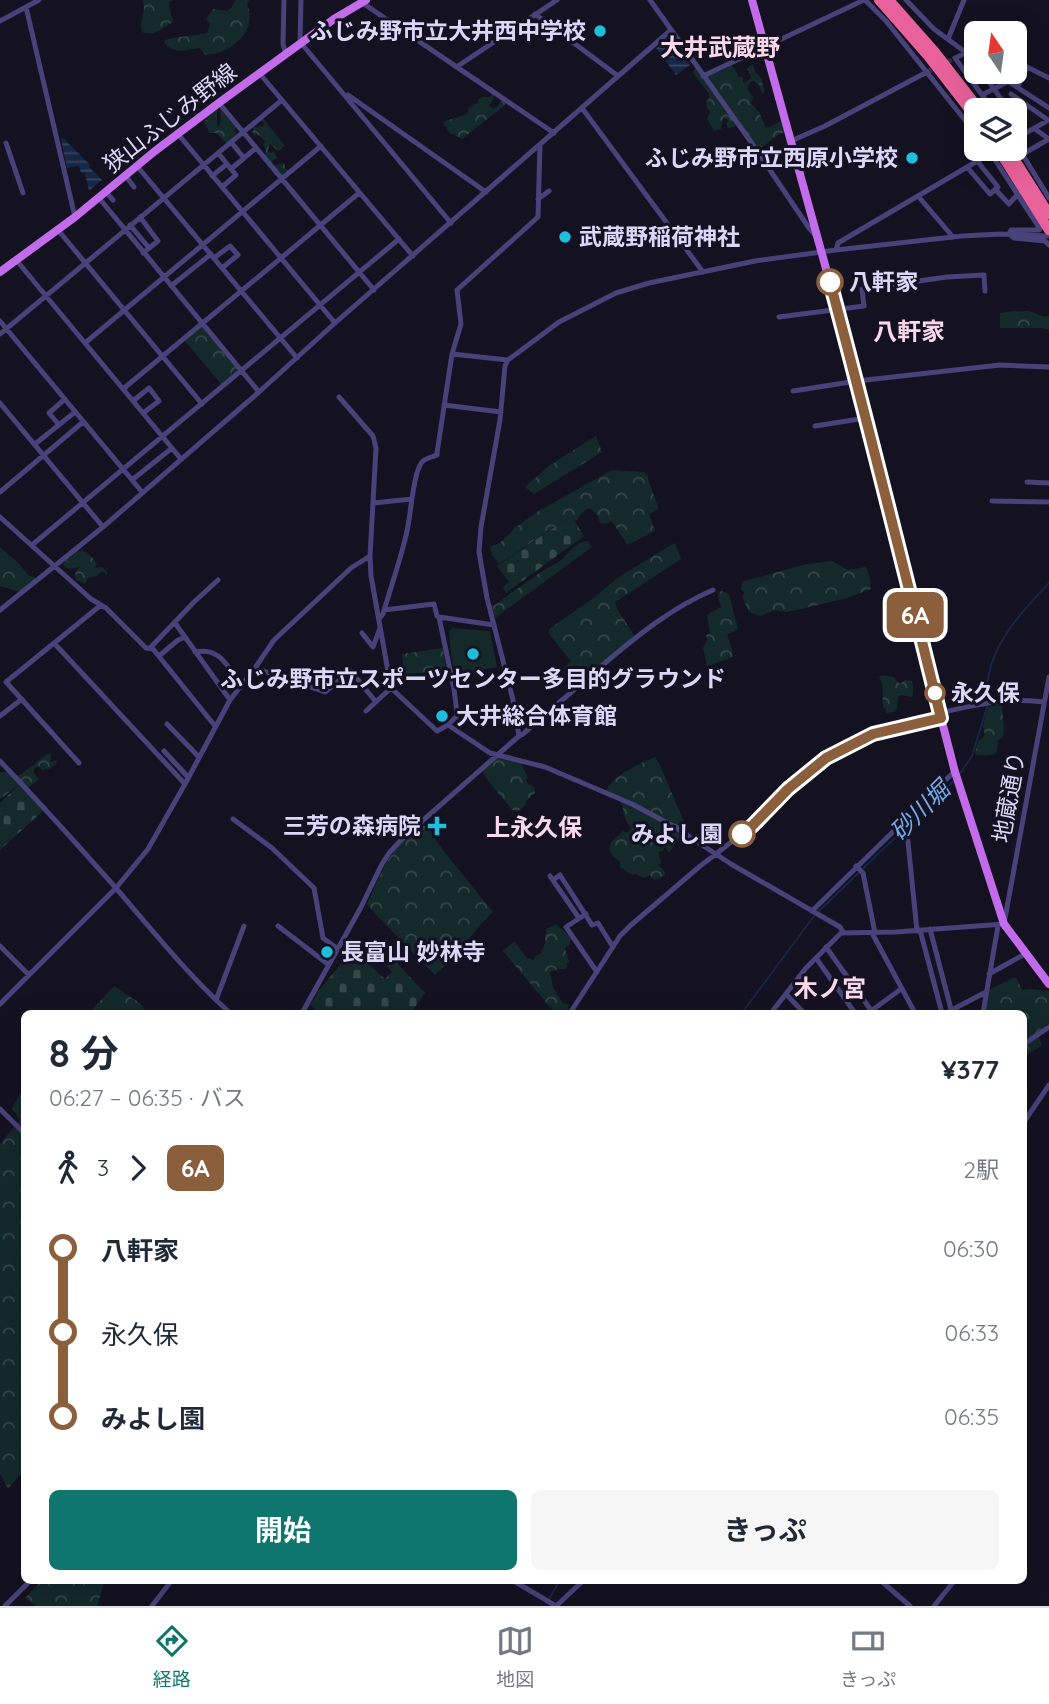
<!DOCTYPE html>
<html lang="ja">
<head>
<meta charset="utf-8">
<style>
	:root { --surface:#fff; --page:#f6f6f7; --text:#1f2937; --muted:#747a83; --line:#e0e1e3; --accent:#0f766e }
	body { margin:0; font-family:Quicksand,"Noto Sans JP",sans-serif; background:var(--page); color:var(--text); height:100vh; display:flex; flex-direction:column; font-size:26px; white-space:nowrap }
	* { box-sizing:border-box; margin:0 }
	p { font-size:23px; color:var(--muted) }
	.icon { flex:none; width:38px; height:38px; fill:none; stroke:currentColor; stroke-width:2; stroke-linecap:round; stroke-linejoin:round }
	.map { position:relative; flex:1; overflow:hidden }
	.details { position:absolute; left:21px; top:1010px; width:1006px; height:574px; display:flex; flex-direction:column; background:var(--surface); border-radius:10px; box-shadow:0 7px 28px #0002 }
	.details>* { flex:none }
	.badge { padding:0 14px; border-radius:10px; font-size:24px; line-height:46px }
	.needle { width:46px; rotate:347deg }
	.fabs { position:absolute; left:964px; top:21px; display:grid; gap:14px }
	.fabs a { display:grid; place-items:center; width:63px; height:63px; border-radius:10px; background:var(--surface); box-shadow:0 7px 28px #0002; font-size:35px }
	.map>.badge { position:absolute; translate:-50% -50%; box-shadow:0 0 0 4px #fff }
	.legs { display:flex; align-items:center; gap:10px; height:77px; padding:0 28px; font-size:23px }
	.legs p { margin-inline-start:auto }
	.head { display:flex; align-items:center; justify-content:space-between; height:119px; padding:0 28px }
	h1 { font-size:38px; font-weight:700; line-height:52px }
	.action { display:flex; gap:14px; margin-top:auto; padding:14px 28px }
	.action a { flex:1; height:80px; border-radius:10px; background:var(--accent); color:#fff; font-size:28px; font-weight:700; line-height:80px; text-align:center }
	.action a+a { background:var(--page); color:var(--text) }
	ul { padding:0 28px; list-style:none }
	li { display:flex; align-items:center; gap:24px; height:84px; font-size:26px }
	li i { display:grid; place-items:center; width:10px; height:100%; margin:0 9px; background:currentColor }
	li i::after { content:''; width:18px; height:18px; margin:-9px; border:5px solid; border-radius:50%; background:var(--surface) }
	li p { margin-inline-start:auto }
	li:first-child i { background:linear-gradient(#0000 50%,currentColor 0) }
	li:last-child i { background:linear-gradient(currentColor 50%,#0000 0) }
	.dock { display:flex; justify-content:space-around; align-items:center; height:98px; border-top:2px solid var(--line); background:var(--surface); font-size:19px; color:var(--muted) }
	.dock a { display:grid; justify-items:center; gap:4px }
	.dock .current { color:var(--accent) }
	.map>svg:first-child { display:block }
	.forest { fill:url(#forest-crowns) }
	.cemetery { fill:url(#cemetery-stones) }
	.pitch { fill:#14292a }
	.water { fill:url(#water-rules) }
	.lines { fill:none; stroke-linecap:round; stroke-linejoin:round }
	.stream { stroke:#162645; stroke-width:2 }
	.minor-tunnel { stroke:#322f41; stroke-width:5; stroke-dasharray:5 2.5; stroke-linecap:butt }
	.minor { stroke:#47427a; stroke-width:5 }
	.major { stroke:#c36ceb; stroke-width:8 }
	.highway { stroke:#e9619a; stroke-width:10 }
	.line-1-casing { stroke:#fff; stroke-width:16 }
	.line-1 { stroke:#8b5e3c; stroke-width:10 }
	.poi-dot { fill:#1ebfdd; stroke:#141121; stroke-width:2.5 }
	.stop-1-dot { fill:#fff; stroke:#8b5e3c; stroke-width:3.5 }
	.labels { text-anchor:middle; stroke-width:6; stroke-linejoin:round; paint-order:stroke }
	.poi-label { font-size:23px; font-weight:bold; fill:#dcd6f9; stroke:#141121; text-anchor:end }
	.street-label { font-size:23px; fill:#dcd6f9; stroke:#141121 }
	.stop-label { font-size:23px; font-weight:bold; fill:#dcd6f9; stroke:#141121; text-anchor:start }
	.neighbourhood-label { font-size:24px; font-weight:bold; fill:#fad8eb; stroke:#141121 }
	.water-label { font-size:24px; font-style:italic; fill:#72acec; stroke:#141121 }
</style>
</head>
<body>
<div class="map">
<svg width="1049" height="1606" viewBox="0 0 1049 1606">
	<defs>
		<pattern id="forest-crowns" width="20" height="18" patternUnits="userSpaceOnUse" patternTransform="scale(1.75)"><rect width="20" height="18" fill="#14292a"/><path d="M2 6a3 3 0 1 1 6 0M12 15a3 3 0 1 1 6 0" fill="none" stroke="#36474a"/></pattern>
		<pattern id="cemetery-stones" width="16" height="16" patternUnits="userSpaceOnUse" patternTransform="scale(1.75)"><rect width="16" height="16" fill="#14292a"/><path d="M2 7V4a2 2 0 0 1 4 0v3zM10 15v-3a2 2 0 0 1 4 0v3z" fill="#36474a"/></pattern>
		<pattern id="water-rules" width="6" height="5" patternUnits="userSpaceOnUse" patternTransform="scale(1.75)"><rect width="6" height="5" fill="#162645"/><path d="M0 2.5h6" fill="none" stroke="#374561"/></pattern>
	</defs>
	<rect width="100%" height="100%" fill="#141121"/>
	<path class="forest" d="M143 0H174L170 1 169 6 173 22C162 28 155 37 142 32L141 25 144 10Z
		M235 0H249L247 5C256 24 242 43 223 51 218 54 212 53 206 55L199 48C187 50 170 55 164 41 173 36 195 36 207 33L210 24 206 19 213 9 227 11 232 7Z
		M731 65 738 74V77H743V82L745 83 751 78 749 71 747 69 751 65H753L756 73 762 79 763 87 765 90 764 93 762 94 759 85 754 81 750 82 747 88 753 97 751 103 759 112 766 128 782 121 786 132C774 135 770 144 759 148L737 126 728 128 726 124 728 120 725 118 723 119 721 129 714 131 707 119 710 112 707 108 706 102 709 98V94L693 73 695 68 708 75 721 71Z
		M492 94H495L491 103 489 105 493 109 497 107 501 101 505 102 506 104 462 139 450 133 443 123 445 121 467 114 469 108 478 102V99L483 97H490Z
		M218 108 217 113V126L219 127 221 121 220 108 237 127 234 130 237 134 227 144 216 133H210L203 121 208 119 206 116Z
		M263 118 285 146 278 151 270 144 268 151 270 153 274 151 277 158 271 162 274 166 283 163 285 165V169L289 170 282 177 265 157 266 149 263 145 265 141 257 134 254 136 252 133 254 129 251 126 254 125 256 128 259 126 261 127 264 125V122L261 121 256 124Z
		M1014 311C1019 312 1023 311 1028 311 1034 312 1040 316 1047 317L1049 314V330L1042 328H1000V313Z
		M203 325 240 370 222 385 184 340Z
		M596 436 602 452 534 494 525 487 551 464 555 463 556 461Z
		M612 470 644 472 648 475V480L658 506V509L649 514 655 531 627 545 612 521 605 524 600 523 598 516 592 509H587L579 516 577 520 574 521 573 518 569 517 499 564 492 555 490 547 500 543 516 527 537 512Z
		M588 541 592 547 495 618 492 606C498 604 500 600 506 597 517 589 527 582 538 574 546 568 555 565 562 559 571 552 575 542 588 541Z
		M675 543 681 559 615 602 617 609 634 635 632 639 575 685 564 672 566 670 564 668 571 661C568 657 550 636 549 633 549 632 549 630 550 628L591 600 616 579 666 548Z
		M0 547C9 555 22 565 28 575L37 578 20 592 0 586Z
		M82 550 92 557 97 564 95 568 102 567 107 571V575L102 571 97 576 88 578 85 584 76 580 75 574 79 567 70 569 64 566 63 564 68 558H70L75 553Z
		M832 561 848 570 866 567 870 578 871 589 847 598 797 610 786 612 775 610 760 616 749 612 743 598 744 592 741 589 742 582 806 564Z
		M722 591 729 594 738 629 727 635 732 649 733 657 707 666 703 648 707 640 706 635 710 633 707 615 721 607 718 596 719 592Z
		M443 648 446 670 404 675 402 654Z
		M883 675 893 677 900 684 905 680 912 681C913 685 914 694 912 697L901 695 898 697 897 709 893 712 886 713V709L883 707 882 684 879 677Z
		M1000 704 1002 705 1004 729 1003 737 998 740 997 752C991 757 983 755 976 755L975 753 978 742 985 735 983 726 988 707Z
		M47 754H51L50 762 56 760 57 763 49 769 42 770 38 766 34 769V774L39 779 28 788 20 784 0 799V772H6L12 777 20 775Z
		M498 757 521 763 528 778 526 780 528 784 534 786 535 793 526 801V805L518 811 512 810C502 797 492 787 483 773L484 770Z
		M655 757 660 765 693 843 680 837 669 853 665 847 663 851 658 852 661 862 659 865 665 872V875L655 880 652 878 650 875 644 878 636 874 632 875 620 867V861C613 858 607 851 611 843 613 839 620 835 623 831L627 833 631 828C617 810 631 803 606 791 613 775 639 764 655 757Z
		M422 826H427L442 849 493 912 479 926 467 942 435 975C421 961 408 948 395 934 385 923 377 917 367 904 378 881 385 858 404 840 409 834 414 829 422 826Z
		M556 924 570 937V945L565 948 569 962 566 964 567 967 565 969H559L550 972 553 987 562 1002 569 1005 566 1013H555L503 951 514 941 526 957 533 960 536 956 540 955 545 943V935L547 932 545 930Z
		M1014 977 1017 979 1022 990 1029 989 1049 991V1023L1037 1032 1042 1045 1024 1057V1013H985L989 990Z
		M114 986 141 1004 147 1013H89Z
		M24 1087V1470L8 1489 0 1474V1144L20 1120 12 1108Z
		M42 1580H105L97 1606H36L25 1598Z"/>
	<path class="cemetery" d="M571 516 584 536 506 593 503 587 509 582 497 566Z
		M20 784 44 810 0 850V803Z
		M353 950 385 979 392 972 386 965 393 959 425 993 411 1013H319L310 1005 319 990Z"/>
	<path class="pitch" d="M452 628 490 631 497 667 456 675C451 662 450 645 449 631Z"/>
	<path class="water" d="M667 38 669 42 671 41 681 55 683 54 690 65 676 75 656 48 660 46Z
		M62 137 90 165 89 167 102 180 89 191 85 173H81L79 166 67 168 61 139Z"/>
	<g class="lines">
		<path class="stream" d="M987 701C983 653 1018 615 1049 583
			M959 775 972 756 987 707
			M906 827 955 780
			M818 912 902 831
			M742 1013 814 916
			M549 1599 560 1580"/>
		<path class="minor-tunnel" d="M927 72 955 58"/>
		<path class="minor" d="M284 0 283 44 286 54
			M301 0 300 40 301 43 451 223
			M650 0 751 142 809 228 815 235
			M865 0 886 21 976 134
			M906 0 934 29 976 60
			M361 2 554 133
			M26 7 75 217
			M535 14 618 76
			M0 21 39 0
			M948 39 964 0
			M966 53 955 58 993 110
			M1015 53 1018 55 1020 59 1015 71
			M458 66 557 0
			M982 72 1009 110
			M994 72 1049 108
			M260 74 413 256
			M703 76 864 0
			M1018 86 1027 67 1049 78
			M1011 94 1048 120
			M348 95 486 192
			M982 95 1009 81
			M219 103 374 290
			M582 108 703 272
			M1015 119 1025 134
			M178 134 335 323
			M1015 139 1049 120
			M791 141 825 126 927 72
			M231 142 244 158
			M1015 142 1049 198
			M6 143 23 193
			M988 149 1040 229 1039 230H1011L1009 234
			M218 153 236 175 222 187
			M1023 154 1049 139 1035 129
			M137 166 297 358
			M967 167 990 194 998 187 978 162
			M231 169 256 148
			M125 175 134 187
			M212 176 227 164
			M995 189 1009 204 1018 194
			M106 192 113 200
			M918 196 953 237
			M99 198 259 392
			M538 199 549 191
			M140 217 158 241 143 253
			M130 225 149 248
			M58 230 202 404
			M1009 234 1014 238 1045 241 1049 245
			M836 250 838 243 991 153
			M214 258 230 246 238 255 222 268
			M281 258 359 193
			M17 261 181 459
			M171 286 211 254
			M779 317 864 306 862 289 947 277 984 275 985 291
			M0 321 142 492
			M0 334 282 100
			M85 343 321 146
			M452 354 508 360
			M123 389 281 258
			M793 391 857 381 1000 365 1049 367
			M339 397 373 436 376 448 370 556 371 576 391 688 437 731 448 725 490 753 545 767 632 804 673 826 731 864 840 927 843 932
			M133 401 149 388 159 401 143 413
			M0 403 103 527
			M444 405 501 412
			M59 425 49 413 65 399
			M815 426 866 418
			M35 444 75 412
			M132 480 172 448
			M1027 482 1049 483
			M0 492 83 422
			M992 501 1049 502
			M373 503 412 499
			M0 517 91 599 106 608 146 648 153 649 215 726
			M32 545 399 239
			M0 610 103 527 259 392 335 323 671 30
			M384 610 434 604 437 616 439 617 494 625
			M439 617 454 689 457 713 456 717 448 725
			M379 619 383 614C391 586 401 559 407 531 411 515 413 473 422 462 425 458 432 457 437 455V453L452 354 461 324 457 290 538 217 540 145
			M175 623 230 700
			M362 633 373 647 380 628
			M54 643 185 784
			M150 648 194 602 218 580
			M195 652C221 647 227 667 241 684
			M159 656 178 640 185 637
			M255 668 325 692 351 671 376 702
			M366 711 391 688
			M940 713C973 705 1010 697 1044 702
			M0 716 22 699
			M167 724 199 757
			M519 736 523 734C550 710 578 687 605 663 638 635 673 607 713 590
			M164 751 188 777
			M0 761C39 802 77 844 115 887 152 930 188 975 230 1013
			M79 763 6 682 101 605
			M233 819 272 848 314 888 323 938 338 949
			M900 824 907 832 917 931
			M856 866 863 873 875 933
			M550 876 579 918
			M553 880 560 875 592 925 598 923 613 947
			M812 911 955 771
			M586 914 566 927 597 972
			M278 926 329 965
			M930 929 952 1013
			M920 930 942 1013
			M872 933 915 1013
			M0 946 29 975
			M826 947 873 1013
			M816 958 855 1013
			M989 974 1025 954
			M786 994 804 1013
			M216 1000 244 926
			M0 1004 116 888 148 849 185 784 230 700 255 668 274 640 351 568 370 556
			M871 1011 901 989
			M302 1013 360 909 382 864 389 853 404 837 519 736 513 700 487 598 479 552 481 527 500 420 505 366 508 360 559 322 616 293 649 283 755 261 836 250 962 236 1000 234 1047 236
			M570 1013 620 936 631 925 699 867 752 826 788 789 826 758 865 737 941 718
			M771 1013 806 968 841 933 896 932 1004 924 1049 677
			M946 1013 986 992
			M983 1013 998 926
			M1024 1044 1049 1027
			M0 1109 24 1133
			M1024 1122 1049 1085
			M512 1580 556 1606 584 1580
			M880 1580 910 1606
			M5 1606 31 1580
			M152 1606 172 1580
			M934 1606 955 1580"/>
		<path class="major" d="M752 0 857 381 907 586 955 772 1004 924 1049 984
			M0 272 75 217 155 151 220 102 334 19 366 0"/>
		<path class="highway" d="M879 0 928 56 976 118
			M889 0 935 52 980 110
			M998 149 1049 230
			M1008 149 1049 214"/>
	</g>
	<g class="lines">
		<g class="line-1-casing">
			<path id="line-1" d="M742 834 752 826 788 789 826 758 873 734 941 718C905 573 869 427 830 282"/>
		</g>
		<use href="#line-1" class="line-1"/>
	</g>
	<g class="poi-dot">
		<circle cx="600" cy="31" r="7"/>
		<circle cx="912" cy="158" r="7"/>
		<circle cx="565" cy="237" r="7"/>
		<circle cx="473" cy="654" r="7"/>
		<circle cx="442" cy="716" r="7"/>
		<path d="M433.5 815.5h7v7h7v7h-7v7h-7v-7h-7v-7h7z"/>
		<circle cx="327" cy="952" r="7"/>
	</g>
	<g class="stop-1-dot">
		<circle cx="830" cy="282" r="12"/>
		<circle cx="935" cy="693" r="9"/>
		<circle cx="742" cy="834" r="12"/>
	</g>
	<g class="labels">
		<g class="poi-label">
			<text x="586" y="39">ふじみ野市立大井西中学校</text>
			<text x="898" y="166">ふじみ野市立西原小学校</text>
			<text x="579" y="245" text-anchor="start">武蔵野稲荷神社</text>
			<text x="473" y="687" text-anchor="middle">ふじみ野市⽴スポーツセンター多⽬的グラウンド</text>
			<text x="456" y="724" text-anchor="start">大井総合体育館</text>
			<text x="421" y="834">三芳の森病院</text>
			<text x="341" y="960" text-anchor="start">長富山 妙林寺</text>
		</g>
		<g class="street-label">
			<text transform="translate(170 118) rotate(-38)" y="8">狭山ふじみ野線</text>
			<text transform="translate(1009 797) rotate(-80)" y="8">地蔵通り</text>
		</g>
		<g class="stop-label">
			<text x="849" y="290">八軒家</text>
			<text x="951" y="701">永久保</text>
			<text x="723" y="842" text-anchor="end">みよし園</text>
		</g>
		<g class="neighbourhood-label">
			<text x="720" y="56">大井武蔵野</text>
			<text x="909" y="340">八軒家</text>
			<text x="534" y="836">上永久保</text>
			<text x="830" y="997">木ノ宮</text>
		</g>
		<g class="water-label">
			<text transform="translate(920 811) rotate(-45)" y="8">砂川堀</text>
		</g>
	</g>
</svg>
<div class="fabs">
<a><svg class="needle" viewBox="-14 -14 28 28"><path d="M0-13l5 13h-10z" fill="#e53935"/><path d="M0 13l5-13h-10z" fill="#747a83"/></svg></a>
<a><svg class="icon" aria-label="layers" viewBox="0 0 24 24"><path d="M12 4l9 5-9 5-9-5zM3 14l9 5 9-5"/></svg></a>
</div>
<b class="badge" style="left:915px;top:615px;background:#8b5e3c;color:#fff">6A</b>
<section class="details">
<div class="head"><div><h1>8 分</h1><p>06:27 – 06:35 · バス</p></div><b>¥377</b></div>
<div class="legs"><svg class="icon" aria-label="walk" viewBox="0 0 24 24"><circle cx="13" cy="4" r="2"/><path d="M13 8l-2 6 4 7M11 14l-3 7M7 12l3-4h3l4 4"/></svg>3<svg class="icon" aria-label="forward" viewBox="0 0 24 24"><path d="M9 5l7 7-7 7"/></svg><b class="badge" style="background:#8b5e3c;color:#fff">6A</b><p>2駅</p></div>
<ul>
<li><i style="color:#8b5e3c"></i><b>八軒家</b><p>06:30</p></li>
<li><i style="color:#8b5e3c"></i><span>永久保</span><p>06:33</p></li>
<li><i style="color:#8b5e3c"></i><b>みよし園</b><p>06:35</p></li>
</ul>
<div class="action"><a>開始</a><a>きっぷ</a></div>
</section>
</div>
<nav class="dock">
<a class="current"><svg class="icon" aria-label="directions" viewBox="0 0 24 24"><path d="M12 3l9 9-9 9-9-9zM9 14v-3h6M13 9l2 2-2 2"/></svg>経路</a>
<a><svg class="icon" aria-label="map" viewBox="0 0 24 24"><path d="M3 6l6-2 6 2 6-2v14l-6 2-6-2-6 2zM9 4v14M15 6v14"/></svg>地図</a>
<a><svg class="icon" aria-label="tickets" viewBox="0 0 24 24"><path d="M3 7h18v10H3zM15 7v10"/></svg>きっぷ</a>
</nav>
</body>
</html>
